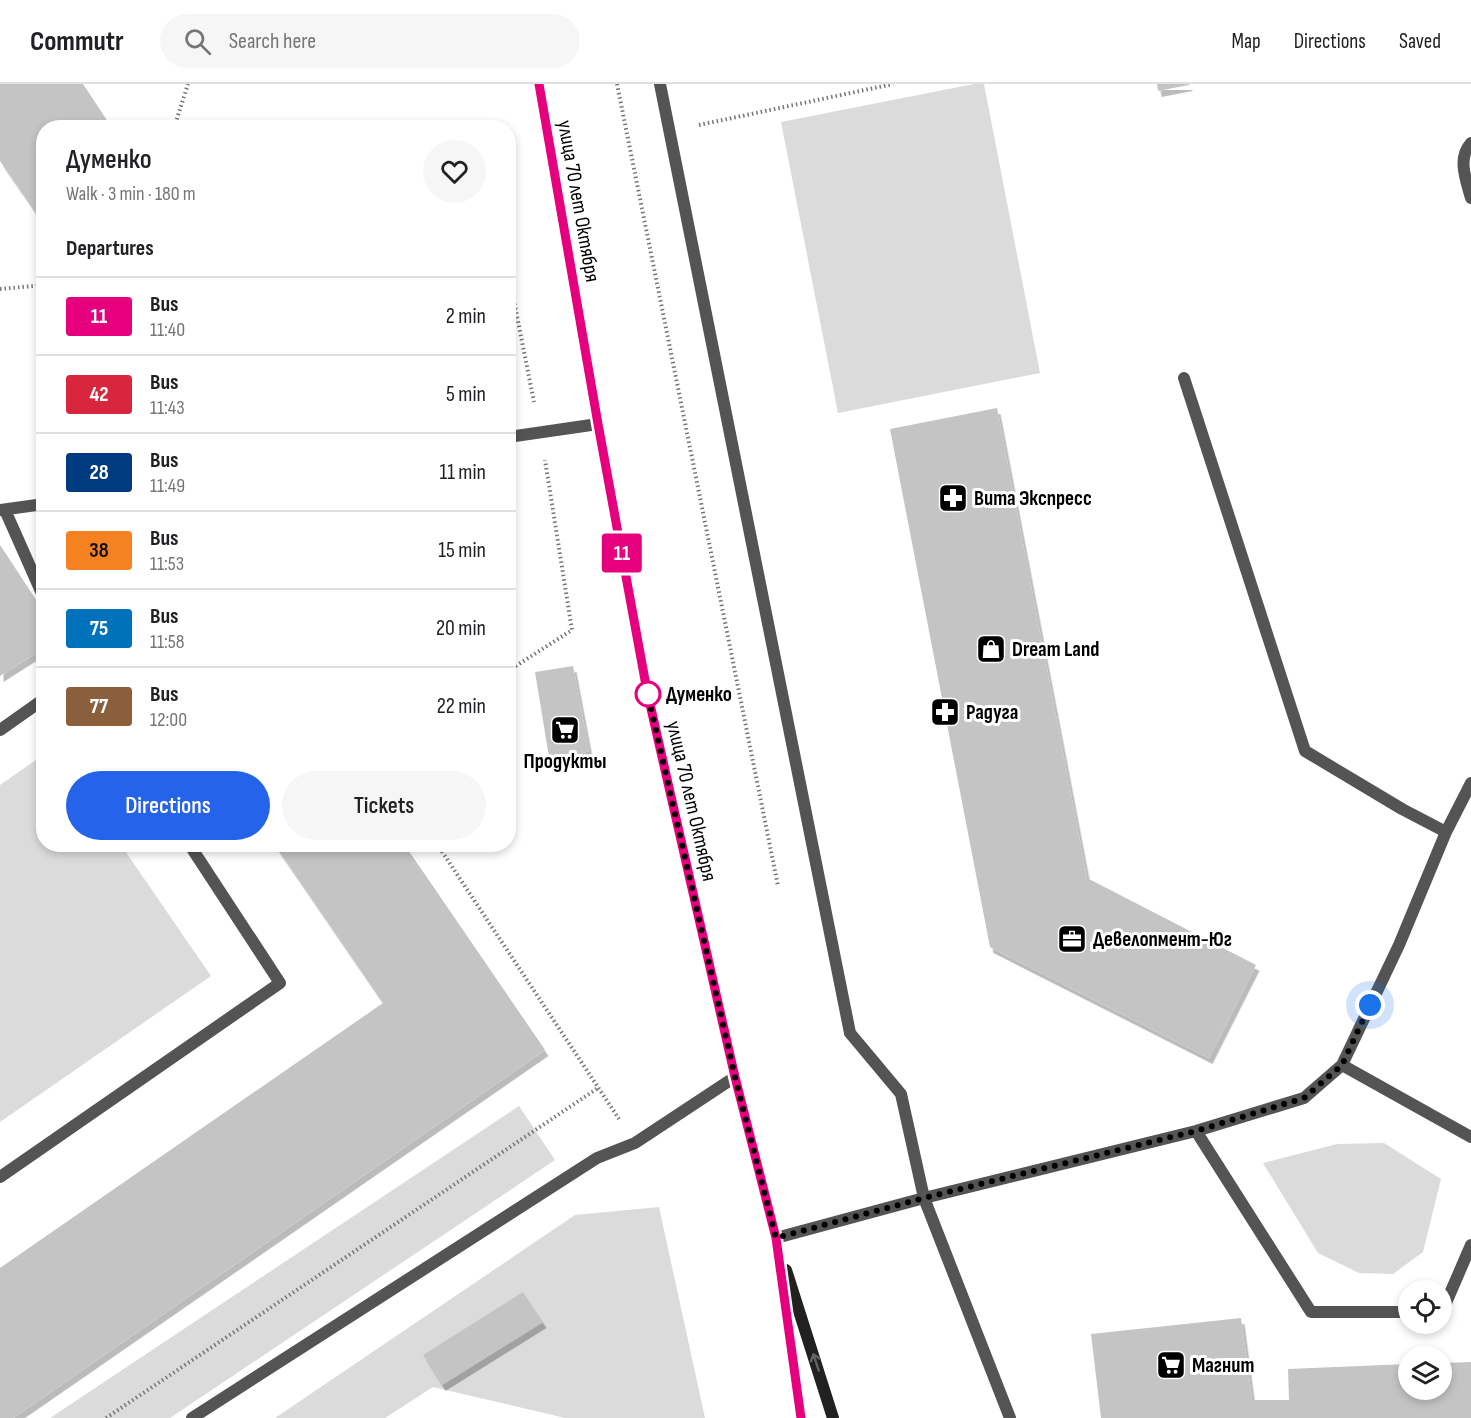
<!DOCTYPE html>
<html lang="en">
<head>
<meta charset="utf-8">
<style>
	:root { --surface:#fff; --page:#f6f6f6; --text:#202124; --muted:#757577; --line:#e0e0e0; --accent:#2563eb }
	body { margin:0; font-family:"Sofia Sans Condensed",sans-serif; background:var(--page); color:var(--text); height:100vh; display:flex; flex-direction:column; font-size:22px; white-space:nowrap }
	* { box-sizing:border-box; margin:0 }
	p { font-size:20px; color:var(--muted) }
	.icon { flex:none; width:33px; height:33px; fill:none; stroke:currentColor; stroke-width:2; stroke-linecap:round; stroke-linejoin:round }
	.map { position:relative; flex:1; overflow:hidden }
	.sheet { position:absolute; left:36px; top:36px; width:480px; height:732px; display:flex; flex-direction:column; background:var(--surface); border-radius:24px; box-shadow:0 3px 9px #0003 }
	.sheet>* { flex:none }
	.badge { padding:0 12px; border-radius:4px; font-size:21px; line-height:39px }
	.tools { position:absolute; left:1398px; top:1196px; display:grid; gap:12px }
	.tools a { display:grid; place-items:center; width:54px; height:54px; border-radius:50%; background:var(--surface); box-shadow:0 3px 9px #0003; font-size:30px }
	.you { position:absolute; width:30px; height:30px; margin:-15px; border:4px solid #fff; border-radius:50%; background:#1a73e8; box-shadow:0 0 0 9px #1a73e833 }
	.map>.badge { position:absolute; translate:-50% -50%; box-shadow:0 0 0 3px #fff }
	h2 { padding:0 30px; font-size:22px; line-height:54px }
	.round { display:grid; place-items:center; flex:none; width:63px; height:63px; border-radius:32px; background:var(--page) }
	.head { display:flex; align-items:center; justify-content:space-between; height:102px; padding:0 30px }
	h1 { font-size:28px; font-weight:600; line-height:45px }
	.cta { display:flex; gap:12px; margin-top:auto; padding:12px 30px }
	.cta a { flex:1; height:69px; border-radius:36px; background:var(--accent); color:#fff; font-size:24px; font-weight:600; line-height:69px; text-align:center }
	.cta a+a { background:var(--page); color:var(--text) }
	ul { padding:0; list-style:none }
	li { display:flex; align-items:center; gap:18px; height:78px; padding:0 30px; border-top:2px solid var(--line) }
	li div { flex:1 }
	li b { display:block; font-size:22px }
	li em { font-style:normal }
	li .badge { min-width:66px; font-weight:700; text-align:center }
	header { display:flex; align-items:center; gap:36px; box-sizing:border-box; height:84px; padding:0 30px; background:var(--surface); border-bottom:2px solid var(--line) }
	header strong { font-size:28px }
	nav { display:flex; gap:33px; margin-inline-start:auto; font-size:21px }
	.search { width:420px; height:54px; background:var(--page); display:flex; align-items:center; gap:15px; box-sizing:border-box; padding:0 21px; border-radius:33px; color:var(--muted); font-size:22px }
	.map>svg:first-child { display:block }
	.green { fill:#dbdbdb }
	.building { fill:#c4c4c4; filter:url(#shadow) }
	.lines { fill:none; stroke-linecap:round; stroke-linejoin:round }
	.path { stroke:#767676; stroke-width:4; stroke-dasharray:1.5 3; stroke-linecap:butt }
	.lane { stroke:#545454; stroke-width:12 }
	.secondary { stroke:#212121; stroke-width:12 }
	.oneway { stroke:#646464 }
	.line-casing { stroke:#fff; stroke-width:14 }
	.line { stroke:#e6007e; stroke-width:9 }
	.walk { stroke:#000; stroke-width:6; stroke-dasharray:0 10.8 }
	.stop-dot { fill:#fff; stroke:#e6007e; stroke-width:3 }
	.labels { text-anchor:middle; stroke-width:6; stroke-linejoin:round; paint-order:stroke }
	.street-label { font-size:21px; fill:#000; stroke:#fff }
	.poi-label { font-size:21px; font-weight:bold; fill:#000; stroke:#fff; text-anchor:start }
	.stop-label { font-size:21px; font-weight:bold; fill:#000; stroke:#fff; text-anchor:start }
</style>
</head>
<body>
<header>
<strong>Commutr</strong>
<div class="search"><svg class="icon" aria-label="search" viewBox="0 0 24 24"><circle cx="10" cy="10" r="6"/><path d="M15 15l6 6"/></svg>Search here</div>
<nav><a>Map</a><a>Directions</a><a>Saved</a></nav>
</header>
<div class="map">
<svg width="1471" height="1334" viewBox="0 0 1471 1334">
	<defs>
		<filter id="shadow"><feDropShadow dx="3.5" dy="6" stdDeviation="0" flood-color="#0004"/></filter>
	</defs>
	<rect width="100%" height="100%" fill="#fff"/>
	<path class="green" d="M974 0H984L1040 289 838 329 781 38Z
		M43 671 44 760 121 761 211 892 0 1038V701Z
		M519 1022 555 1076 170 1334H50Z
		M1384 1059 1441 1095 1423 1168 1393 1190 1359 1189 1318 1169 1263 1079 1337 1060Z
		M659 1123 705 1334H565L433 1303 385 1334H275L575 1131Z"/>
	<path class="building" d="M0 0H83L112 44H44V141L0 77Z
		M1157 0H1189V1L1158 7Z
		M997 324 1087 794 1256 881 1209 974 990 863 890 345Z
		M0 461 44 528V564L0 592Z
		M573 582 589 667 550 679 535 588Z
		M274 760H404L545 966 13 1334H0V1184L383 919Z
		M523 1208 543 1238 442 1301 423 1271Z
		M1241 1234 1252 1316H1289L1288 1285 1408 1280V1305H1442V1279L1471 1278V1334H1101L1091 1250Z"/>
	<g class="lines">
		<path class="path" d="M617 0 778 802
			M699 41 893 0
			M174 44 188 0
			M511 202 534 318
			M0 205 44 201
			M508 587 572 546 545 376
			M437 760 619 1035
			M106 1334 598 1004"/>
		<path class="lane" d="M660 0 850 949 901 1010 924 1114 1010 1334
			M1471 59C1457 74 1466 96 1471 114
			M1184 294 1305 667 1402 725 1446 748
			M508 353 598 340
			M0 426 44 420
			M5 426 44 514
			M0 646 44 615
			M1342 981 1471 1053
			M1196 1047 1311 1228H1408
			M0 1093 280 899 189 760
			M776 1154 924 1114 1196 1047 1304 1014 1342 981 1399 861 1446 748 1471 699
			M1442 1228 1471 1161
			M192 1334 597 1074 635 1059 735 993"/>
		<path class="secondary" d="M539 0 598 340 647 607 735 993 776 1154 801 1334
			M786 1186 833 1334"/>
	</g>
	<defs><path id="oneway-shaft" d="M-6 0H5M1.5-3L5.5 0L1.5 3" fill="none" stroke-width="1.6" stroke-linecap="round" stroke-linejoin="round" transform="scale(1.5)"/></defs>
	<use class="oneway" href="#oneway-shaft" transform="translate(816 1278) rotate(-108)"/>
	<g class="lines">
		<g class="line-casing">
			<path id="line" d="M539 0 598 340 647 607 735 993 776 1154 801 1334"/>
		</g>
		<use href="#line" class="line"/>
		<path class="walk" d="M648 610 647 607 735 993 776 1154 924 1114 1196 1047 1304 1014 1342 981 1370 921"/>
	</g>
	<defs>
		<g id="pharmacy-square" transform="scale(1.5)"><rect x="-9" y="-9" width="18" height="18" rx="4" fill="#000" stroke="#fff"/><path d="M-2-6h4v4h4v4h-4v4h-4v-4h-4v-4h4Z" fill="#fff"/></g>
		<g id="shop-square" transform="scale(1.5)"><rect x="-9" y="-9" width="18" height="18" rx="4" fill="#000" stroke="#fff"/><path d="M-5-2.5h2.3a2.7 3.5 0 0 1 5.4 0H5L5.5 6h-11ZM-1.5-2.5h3a1.5 2.3 0 0 0-3 0Z" fill="#fff"/></g>
		<g id="supermarket-square" transform="scale(1.5)"><rect x="-9" y="-9" width="18" height="18" rx="4" fill="#000" stroke="#fff"/><path d="M-6-5.5h2.5l.6 2H6L4.5 2H-2.5L-4.4-4H-6ZM-1.5 3.2a1.3 1.3 0 1 0 .1 0ZM3 3.2a1.3 1.3 0 1 0 .1 0Z" fill="#fff"/></g>
		<g id="office-square" transform="scale(1.5)"><rect x="-9" y="-9" width="18" height="18" rx="4" fill="#000" stroke="#fff"/><path d="M-6-3h4V-5.5h4V-3h4V5H-6ZM-1-4.5V-3h2v-1.5ZM-6 0V1H6V0Z" fill="#fff"/></g>
	</defs>
	<g fill-rule="evenodd">
		<use href="#pharmacy-square" x="953" y="414"/>
		<use href="#shop-square" x="991" y="565"/>
		<use href="#pharmacy-square" x="945" y="628"/>
		<use href="#supermarket-square" x="565" y="646"/>
		<use href="#office-square" x="1072" y="855"/>
		<use href="#supermarket-square" x="1171" y="1281"/>
	</g>
	<circle class="stop-dot" cx="648" cy="610" r="12"/>
	<g class="labels">
		<g class="street-label">
			<text transform="translate(579 117) rotate(80)" y="7">улица 70 лет Октября</text>
			<text transform="translate(692 717) rotate(77)" y="7">улица 70 лет Октября</text>
		</g>
		<g class="poi-label">
			<text x="974" y="421">Вита Экспресс</text>
			<text x="1012" y="572">Dream Land</text>
			<text x="966" y="635">Радуга</text>
			<text x="565" y="684" text-anchor="middle">Продукты</text>
			<text x="1093" y="862">Девелопмент-Юг</text>
			<text x="1192" y="1288">Магнит</text>
		</g>
		<g class="stop-label">
			<text x="666" y="617">Думенко</text>
		</g>
	</g>
</svg>
<div class="tools">
<a><svg class="icon" aria-label="locate" viewBox="0 0 24 24"><circle cx="12" cy="12" r="6"/><path d="M12 2v4M12 18v4M2 12h4M18 12h4"/></svg></a>
<a><svg class="icon" aria-label="layers" viewBox="0 0 24 24"><path d="M12 4l9 5-9 5-9-5zM3 14l9 5 9-5"/></svg></a>
</div>
<div class="you" style="left:1370px;top:921px"></div>
<b class="badge" style="left:622px;top:469px;background:#e6007e;color:#fff">11</b>
<section class="sheet">
<div class="head"><div><h1>Думенко</h1><p>Walk · 3 min · 180 m</p></div><a class="round"><svg class="icon" aria-label="heart" viewBox="0 0 24 24"><path d="M12 20l-8-8c-3-5 5-10 8-4 3-6 11-1 8 4z"/></svg></a></div>
<h2>Departures</h2>
<ul>
<li><span class="badge" style="background:#e6007e;color:#fff">11</span><div><b>Bus</b><p>11:40</p></div><em>2 min</em></li>
<li><span class="badge" style="background:#d7263d;color:#fff">42</span><div><b>Bus</b><p>11:43</p></div><em>5 min</em></li>
<li><span class="badge" style="background:#003b80;color:#fff">28</span><div><b>Bus</b><p>11:49</p></div><em>11 min</em></li>
<li><span class="badge" style="background:#f58220;color:#111">38</span><div><b>Bus</b><p>11:53</p></div><em>15 min</em></li>
<li><span class="badge" style="background:#0072bc;color:#fff">75</span><div><b>Bus</b><p>11:58</p></div><em>20 min</em></li>
<li><span class="badge" style="background:#8b5e3c;color:#fff">77</span><div><b>Bus</b><p>12:00</p></div><em>22 min</em></li>
</ul>
<div class="cta"><a>Directions</a><a>Tickets</a></div>
</section>
</div>
</body>
</html>
